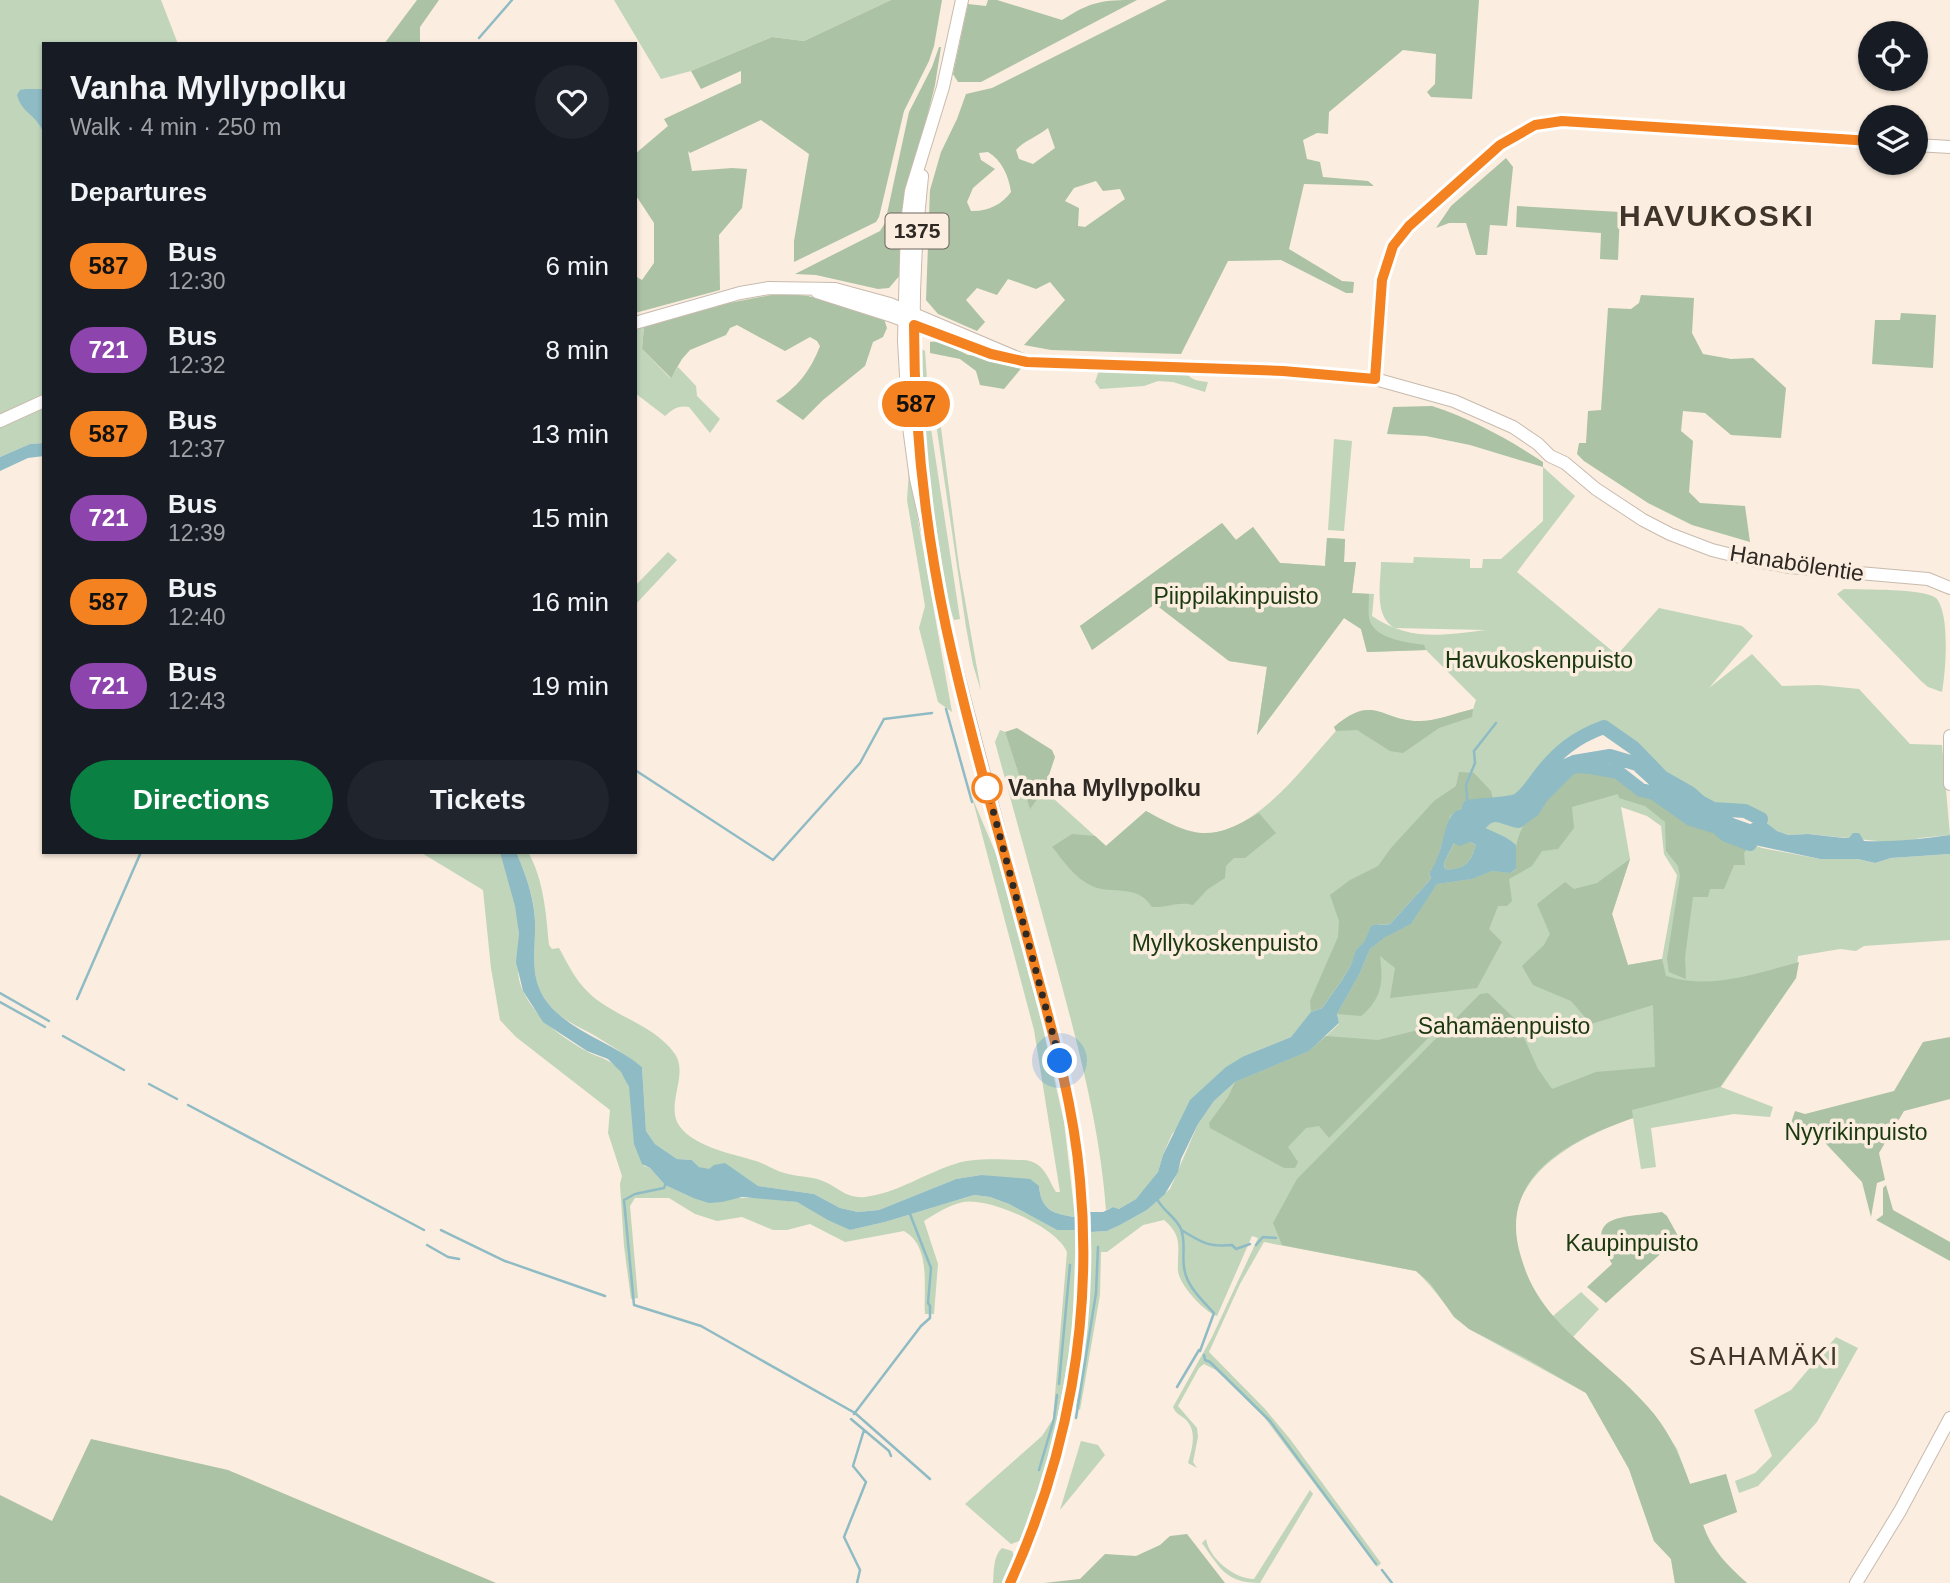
<!DOCTYPE html>
<html lang="en">
<head>
<meta charset="utf-8">
<style>
	:root { --surface:#171b24; --page:#20242c; --text:#f1f3f6; --muted:#9ea1a6; --accent:#0b8043 }
	body { margin:0; font-family:Arial,sans-serif; background:var(--page); color:var(--text); height:100vh; display:flex; flex-direction:column; font-size:26px; white-space:nowrap }
	* { box-sizing:border-box; margin:0 }
	p { font-size:23px; color:var(--muted) }
	.icon { flex:none; width:38px; height:38px; fill:none; stroke:currentColor; stroke-width:2; stroke-linecap:round; stroke-linejoin:round }
	.map { position:relative; flex:1; overflow:hidden }
	.details { position:absolute; left:42px; top:42px; width:595px; height:812px; display:flex; flex-direction:column; background:var(--surface); border-radius:0px; box-shadow:0 2px 5px #0004 }
	.details>* { flex:none }
	.badge { padding:0 14px; border-radius:23px; font-size:24px; line-height:46px }
	.buttons { position:absolute; left:1858px; top:21px; display:grid; gap:14px }
	.buttons a { display:grid; place-items:center; width:70px; height:70px; border-radius:50%; background:var(--surface); box-shadow:0 2px 5px #0004; font-size:35px }
	.you { position:absolute; width:35px; height:35px; margin:-18px; border:5px solid #fff; border-radius:50%; background:#1a73e8; box-shadow:0 0 0 10px #1a73e833 }
	.map>.badge { position:absolute; translate:-50% -50%; box-shadow:0 0 0 4px #fff }
	h2 { padding:0 28px; font-size:26px; line-height:63px }
	.round { display:grid; place-items:center; flex:none; width:74px; height:74px; border-radius:37px; background:var(--page) }
	.headline { display:flex; align-items:center; justify-content:space-between; height:119px; padding:0 28px }
	h1 { font-size:33px; font-weight:800; line-height:52px }
	.cta { display:flex; gap:14px; margin-top:auto; padding:14px 28px }
	.cta a { flex:1; height:80px; border-radius:42px; background:var(--accent); color:#fff; font-size:28px; font-weight:800; line-height:80px; text-align:center }
	.cta a+a { background:var(--page); color:var(--text) }
	ul { padding:0; list-style:none }
	li { display:flex; align-items:center; gap:21px; height:84px; padding:0 28px }
	li div { flex:1 }
	li b { display:block; font-size:26px }
	li em { font-style:normal }
	li .badge { min-width:77px; font-weight:700; text-align:center }
	.map>svg:first-child { display:block }
	.green { fill:#c0d5ba; fill-rule:evenodd }
	.forest { fill:#abc2a4; fill-rule:evenodd }
	.water { fill:#8fbbc5; fill-rule:evenodd }
	.lines { fill:none; stroke-linecap:round; stroke-linejoin:round }
	.stream { stroke:#8fbbc5; stroke-width:2.5 }
	.river { stroke:#8fbbc5; stroke-width:14 }
	.secondary-casing { stroke:#c8bbad; stroke-width:14 }
	.primary-casing { stroke:#c8bbad; stroke-width:14 }
	.secondary { stroke:#fff; stroke-width:12 }
	.primary { stroke:#fff; stroke-width:12 }
	.line-casing { stroke:#fff; stroke-width:16 }
	.line { stroke:#f58220; stroke-width:10 }
	.walk { stroke:#2e2924; stroke-width:7; stroke-dasharray:0 12.6 }
	.stop-dot { fill:#fff; stroke:#f58220; stroke-width:3.5 }
	.labels { text-anchor:middle; stroke-width:7; stroke-linejoin:round; paint-order:stroke }
	.shield { fill:#fbeddf; stroke:#6c645c; stroke-width:2 }
	.shield-label { font-size:21px; font-weight:bold; fill:#2e2924 }
	.street-label { font-size:23px; fill:#2e2924; stroke:#fbeddf }
	.park-label { font-size:23px; fill:#1a390e; stroke:#fbeddf }
	.stop-label { font-size:23px; font-weight:bold; fill:#2e2924; stroke:#fbeddf; text-anchor:start }
	.quarter-label { font-size:26px; letter-spacing:2px; fill:#40352a; stroke:#fbeddf }
	.district-label { font-size:30px; font-weight:bold; letter-spacing:2px; fill:#40352a; stroke:#fbeddf }
</style>
</head>
<body>
<div class="map">
<svg width="1950" height="1583" viewBox="0 0 1950 1583">
	<rect width="100%" height="100%" fill="#fbeddf"/>
	<path class="green" d="M0 0H161L178 44H44V443L30 444 0 457Z
		M614 0H891L804 41 772 37 691 71 661 79Z
		M644 327 642 349 670 378 678 367 696 386 697 396 720 419 710 433 689 407C678 405 673 409 665 416L635 393V330Z
		M920 348 925 351 930 422 960 619 954 620 949 605 927 472 922 415Z
		M1099 370 1187 373C1191 381 1200 381 1208 382L1205 392 1173 382 1158 381 1144 386 1100 389 1095 382Z
		M933 403 940 420 959 566 981 691 973 665 966 627Z
		M1334 439 1352 441 1344 531 1328 530Z
		M1543 467 1575 496 1517 572 1617 655 1659 608 1742 626 1753 636 1709 688 1752 654 1782 686 1819 685 1859 689 1910 744 1942 745 1950 835 1920 838 1908 841H1877L1808 834 1788 835 1777 831 1745 811 1713 809 1700 802 1690 793 1662 777 1634 748 1604 727 1589 732 1567 745 1537 778 1534 785 1519 800 1458 810 1351 965 1291 1037 1244 1056 1172 1134 1163 1155 1158 1172 1149 1184 1136 1199 1119 1209 1113 1207 1106 1210C1100 1127 1078 1045 1056 964 1036 890 1015 816 995 742L1000 730 1005 732 1030 808 1044 790 1106 846 1146 811C1157 817 1168 825 1179 829 1243 854 1299 771 1336 731L1334 727C1376 692 1380 722 1420 721 1437 721 1456 713 1473 709L1476 700 1426 650 1367 652 1361 629 1344 618 1257 735 1267 666 1229 661 1155 604 1092 650 1080 626 1222 523 1236 540 1253 527 1280 563 1325 566 1327 538 1345 539 1344 562H1356L1352 593 1374 594 1372 616C1410 642 1444 635 1486 630L1395 628C1373 617 1381 582 1381 562L1413 563 1414 557 1470 559V568H1482L1483 559H1501L1543 521Z
		M909 470 952 712 938 702 919 628 925 606 907 500Z
		M668 552 677 560 635 605V586Z
		M1844 589C1864 590 1922 588 1936 598 1950 613 1946 669 1942 692L1928 687 1921 681 1837 594Z
		M1577 766 1610 769 1618 772 1641 790 1654 793 1691 818 1717 827 1726 835 1762 848 1820 859H1858L1875 863 1891 858 1950 854V940L1864 946 1856 951 1840 949 1798 956 1796 978 1721 1087 1773 1107 1770 1117 1734 1114 1651 1128 1656 1167 1641 1169 1633 1118C1530 1154 1472 1215 1553 1316L1581 1292 1599 1309 1573 1337 1654 1414 1677 1449 1690 1484 1726 1474 1737 1512 1703 1525C1712 1550 1728 1566 1747 1583H1675L1671 1559 1654 1541 1629 1469 1586 1393 1469 1329C1448 1312 1436 1289 1416 1271L1264 1242 1240 1284 1209 1352 1265 1409 1290 1439 1381 1563 1377 1567 1264 1417 1216 1370 1204 1364 1199 1368 1178 1406 1197 1428 1198 1437 1193 1462 1197 1468 1188 1463C1192 1448 1198 1431 1185 1419 1179 1414 1176 1414 1173 1407L1212 1337 1258 1238 1252 1236 1217 1316C1204 1312 1179 1284 1178 1271 1177 1248 1184 1237 1164 1220L1143 1225 1107 1252H1101L1100 1295 1080 1410 1076 1407 1087 1327 1091 1232 1107 1231 1120 1225 1147 1210 1170 1189 1198 1124 1214 1101 1235 1082 1326 1036 1339 1024 1337 1014 1359 975 1370 949 1489 831 1476 822 1481 823 1494 814 1518 821C1523 817 1528 814 1532 810 1546 796 1557 773 1577 766ZM1621 807 1647 816 1661 826 1664 854 1677 875 1662 959 1628 965 1612 914 1630 859Z
		M972 797 996 854 1041 1020 1064 1122 1075 1217C1053 1214 1041 1210 1039 1186L981 1175 956 1179 879 1210 858 1212 840 1208 814 1194 758 1186 699 1167 692 1160 677 1159 655 1144 646 1131 642 1067C626 1055 609 1044 592 1034 579 1027 565 1021 555 1011 521 978 541 943 533 903 530 886 523 868 516 852H528C544 880 546 914 549 945L552 949 559 948C568 964 575 980 588 992 613 1017 654 1024 675 1054 688 1074 668 1100 677 1122 689 1146 733 1154 756 1161 765 1164 772 1169 781 1172 792 1176 805 1176 817 1179 836 1184 844 1199 865 1197 897 1193 926 1173 955 1164 976 1157 1003 1160 1024 1160 1044 1162 1047 1177 1056 1192H1060L1034 1030Z
		M420 852H500C509 867 519 918 519 936 519 956 514 974 524 993 538 1020 560 1036 586 1051 599 1058 612 1059 622 1073 635 1091 640 1142 644 1166L650 1168 665 1185 693 1198H763L797 1202 850 1230 885 1222 974 1195 990 1197 1009 1204 1057 1230H1076L1072 1336 1054 1438 1025 1533 1019 1541 1011 1544 965 1504 1042 1436 1053 1419 1067 1252C1057 1227 989 1197 963 1202 949 1205 935 1214 924 1221L938 1264 934 1314H925C923 1288 932 1247 904 1231L845 1242 810 1224 787 1230H773L742 1217 717 1221 695 1214 669 1198H635L630 1206 638 1298 631 1299 624 1246 620 1184 622 1176 608 1133 610 1110 516 1037 500 1020 491 968 483 890Z
		M1836 1337 1858 1348 1817 1422 1758 1486 1739 1493 1735 1481 1755 1473 1772 1456 1754 1410 1791 1390Z
		M1081 1441 1098 1445 1105 1455 1060 1510Z
		M1310 1490 1313 1494 1260 1583C1226 1583 1220 1568 1202 1543L1206 1539C1209 1558 1234 1579 1254 1579Z
		M1002 1548 1012 1551 1015 1558 1004 1583H993C994 1571 993 1556 1002 1548Z"/>
	<path class="forest" d="M417 0H439L420 27V44H384Z
		M891 0H942L934 46 929 61 904 111 879 217 876 222 794 262V241L809 154 761 120 690 153 688 151 692 171 732 168 747 169 742 208 719 235 720 290 635 313V276L642 280 654 263V223L635 194V154L668 126 664 119 741 83V71L701 89 691 71 772 37 804 41Z
		M988 0H997L1062 20C1092 1 1102 0 1137 0L981 82H958L953 74 968 4 986 6Z
		M1167 0H1479L1472 99 1431 97 1427 92 1435 84 1436 54 1403 50 1329 112 1328 134 1317 133 1303 140 1307 159 1320 162 1323 177 1368 181 1374 186 1304 184 1289 249 1342 281 1354 282 1353 293H1346L1281 260 1228 261 1181 354 1051 350 1024 345 1065 300 1050 282 1036 289 1008 279 997 295 977 288 966 300 985 322 977 331 938 314 926 300 930 190 941 152 957 119 966 94 992 88ZM1048 128 1055 148 1033 164 1019 159 1016 150C1025 140 1037 137 1048 128ZM988 152C1002 160 1009 177 1011 192 1002 205 986 212 971 211L967 202 973 188 995 169 981 160 979 153ZM1096 181 1103 191 1120 189 1125 199 1085 227 1078 226 1079 208 1065 201 1074 188Z
		M939 47H941L935 85 901 221V274L889 288 878 289 816 275 795 274 880 231 885 223 909 112 932 67Z
		M1506 158 1513 167 1507 226 1490 225 1487 255H1476L1466 223H1449L1436 228 1451 206Z
		M1517 206 1620 212 1618 260 1600 259 1601 233 1516 227Z
		M781 293 808 296 883 316 887 328 883 337 873 342 865 366 823 400 803 420 776 401C797 388 811 370 820 346L817 341 810 337 785 351 737 325 730 328 726 335 690 350 682 359 671 378 642 349 644 327 724 304Z
		M1641 295 1694 298 1692 333 1703 354 1731 359 1753 358 1786 388 1781 438 1731 435 1705 413 1683 411 1681 431 1693 441 1689 492 1700 503 1745 506 1750 542 1692 525 1648 503 1584 461 1577 454 1579 443H1586L1588 411 1601 410 1608 308 1631 309 1639 303Z
		M1901 313 1936 315 1933 368 1872 364 1875 320H1900Z
		M940 341 968 355 991 357 1024 365 1004 389 980 385 976 371 960 359 930 353V342Z
		M1432 406C1472 419 1508 439 1543 462V467L1470 445 1426 436 1387 434 1393 407Z
		M1222 523 1236 540 1253 527 1280 563 1325 566 1327 538 1345 539 1344 562H1356L1352 593 1369 594C1369 602 1368 610 1369 618 1373 639 1406 642 1424 645L1426 650 1367 652 1361 629 1344 618 1257 735 1267 667 1229 661 1155 604 1092 650 1080 626Z
		M1473 709 1472 717 1439 728 1403 753 1390 751 1357 730 1336 731 1334 727C1374 692 1382 722 1420 721 1437 721 1456 713 1473 709Z
		M1017 728 1052 750 1055 757 1044 790 1030 809 1005 732Z
		M1577 766 1610 769 1618 772 1641 790 1654 793 1691 818 1717 827 1726 835 1750 844 1744 853 1745 865H1734L1724 889H1710L1708 897H1693L1685 957 1686 979 1669 972 1667 959 1680 876 1678 866 1666 851 1665 822 1645 806 1619 798 1618 794 1572 807 1574 828 1558 849 1542 851 1532 866 1509 879 1512 901 1507 906H1498L1489 929 1502 942 1477 988 1390 998 1395 968 1380 956C1383 981 1383 998 1361 1016L1337 1014 1359 975 1370 949 1384 938 1411 924 1437 884 1472 879 1492 871 1510 873 1516 870C1516 861 1515 851 1517 842 1523 818 1553 774 1577 766Z
		M1459 772 1474 773 1491 791 1494 803 1458 810 1450 816 1436 864 1429 873 1431 878 1428 882 1390 924C1383 926 1378 923 1371 926L1364 942 1356 950 1351 965 1342 980 1322 1008 1311 1012 1310 1001 1338 937 1339 921 1330 895 1350 880 1378 866 1391 848 1434 801 1456 786Z
		M1146 811C1194 837 1210 843 1259 813L1276 833 1245 858H1234L1226 866 1225 878 1208 889 1193 905C1178 901 1167 908 1152 907 1137 883 1112 895 1092 886 1074 878 1064 861 1052 847L1072 834 1095 836 1106 846Z
		M1470 842 1476 845C1470 862 1464 871 1445 869L1444 863 1454 843Z
		M1630 859 1612 914 1628 965 1662 959 1666 976C1712 990 1754 974 1799 962L1796 978 1720 1087 1632 1110 1633 1118C1569 1140 1496 1177 1521 1257 1528 1281 1538 1299 1554 1317 1585 1352 1625 1378 1654 1414 1671 1435 1681 1459 1690 1484L1726 1474 1737 1512 1703 1525C1711 1550 1728 1566 1747 1583H1675L1671 1559 1654 1541 1629 1469 1586 1393 1524 1357 1469 1329 1454 1317 1430 1283 1416 1271 1282 1245 1273 1223 1297 1179 1480 994 1488 993 1516 1020 1538 1069 1552 1089 1596 1072 1655 1067 1653 1005 1591 1024 1571 1001 1533 985 1522 966 1544 945 1550 934 1537 904 1565 882 1574 889 1597 883Z
		M1442 1024 1329 1138 1319 1126 1306 1128 1288 1147 1298 1162 1295 1168H1284L1210 1128 1209 1123 1228 1097 1235 1082 1309 1051 1326 1036 1378 1040Z
		M1950 1037V1099L1904 1111 1879 1153 1885 1180 1877 1183 1871 1217 1862 1182 1813 1130 1791 1123 1795 1111 1805 1114 1894 1091 1923 1042Z
		M1886 1185 1893 1210 1950 1242V1261L1876 1220 1883 1215V1188Z
		M1662 1212 1667 1216 1682 1243 1667 1248 1606 1303 1587 1287 1612 1264C1581 1213 1623 1218 1662 1212Z
		M91 1439 228 1470 496 1583H0V1495L52 1521Z
		M1187 1534 1225 1583H1044L1080 1579 1105 1554 1136 1556 1160 1545 1170 1536Z"/>
	<path class="water" d="M26 89H44V134C36 113 22 114 17 95L20 90Z
		M44 443V456L28 458 0 471V457L30 444Z
		M1469 807 1479 814 1476 823C1490 832 1503 833 1516 845V869L1510 873 1492 871 1472 879 1437 884 1411 924 1384 938 1370 949 1359 975 1337 1014 1339 1023 1309 1051 1235 1082 1214 1101 1198 1124 1181 1159 1178 1172 1165 1194 1147 1210 1120 1225 1107 1231 1091 1232 1090 1212H1103L1113 1207 1119 1209 1136 1199 1158 1172 1163 1155 1190 1100 1226 1067 1244 1056 1291 1037 1311 1012 1322 1008 1342 980 1351 965 1356 950 1364 942 1371 926C1378 923 1383 926 1390 924L1428 882 1431 878 1429 873C1443 857 1443 823 1453 814 1457 809 1463 809 1469 807ZM1470 842 1476 845C1471 862 1464 871 1445 869L1444 863 1454 843 1460 846Z
		M1761 819 1777 831 1788 835 1808 834 1844 838H1849L1853 833H1859L1864 841C1894 842 1921 839 1950 835V854L1891 858 1875 863 1858 859H1820L1750 844Z
		M500 852H516C523 868 530 886 533 904 541 943 521 978 555 1011 580 1035 616 1045 642 1067L646 1131 655 1144 677 1159 692 1160 699 1167 709 1169 714 1165 725 1163 758 1186 814 1194 840 1208 858 1212 879 1210 956 1179 981 1175 1030 1179 1039 1186C1041 1210 1053 1214 1075 1217L1076 1230H1057L1009 1204 990 1197 974 1195 885 1222 850 1230 828 1220 797 1202 742 1197 722 1202 709 1203 693 1198 665 1185 650 1168 642 1164 634 1144 629 1087 621 1072 608 1059 587 1051 543 1022 523 991 516 962 519 934 515 906Z"/>
	<g class="lines">
		<path class="stream" d="M479 38 512 0
			M946 709 972 802
			M635 770 773 860 860 763 884 719 932 713
			M1468 808 1466 785 1475 763 1474 751 1496 723
			M0 993 49 1021
			M77 999 141 852
			M0 1002 45 1027
			M63 1036 124 1070
			M149 1084 177 1099
			M188 1105 424 1230
			M666 1183 664 1188 635 1194 624 1200 634 1305 701 1326 855 1413 930 1479
			M1157 1199C1163 1211 1176 1217 1181 1229 1186 1243 1182 1254 1184 1267 1186 1286 1202 1300 1214 1313L1200 1351
			M441 1230 505 1261 605 1296
			M1183 1231C1203 1243 1208 1247 1232 1245L1236 1249 1250 1244
			M427 1245 448 1257 459 1259
			M1256 1245 1263 1237 1276 1238
			M1204 1355 1205 1360 1210 1362 1270 1421 1376 1564
			M1059 1384 1070 1265
			M1177 1387 1199 1350
			M854 1414 921 1326 930 1318V1306L928 1303 931 1268 910 1214
			M1076 1418 1096 1293 1098 1247
			M851 1419 889 1451 891 1456
			M1039 1470 1054 1419 1057 1395
			M1382 1570 1392 1583
			M857 1583 860 1570 844 1537 866 1482 853 1466 864 1430"/>
		<path class="river" d="M1604 727 1634 748 1662 777 1690 793 1700 802 1713 809 1745 811 1761 819 1750 844 1726 835 1717 827 1691 819 1654 793 1641 790 1618 772 1591 767 1577 766 1570 768 1541 797 1533 810 1518 821C1503 818 1494 808 1481 823L1476 822 1479 814 1469 807C1480 805 1511 804 1518 800 1527 794 1533 784 1539 776 1557 752 1576 737 1604 727Z
			M1464 821 1495 808 1518 814 1563 767 1574 762 1610 756 1637 764 1671 795 1732 825 1772 839"/>
		<g class="secondary-casing">
			<path id="secondary" d="M1916 145 1950 147
				M817 292 889 315 988 352
				M635 323 740 293 769 288 835 289 890 304 1027 362 1283 371 1375 379 1454 401 1513 427 1538 444 1550 456 1565 463 1596 489 1643 520 1670 534 1712 550 1752 560 1790 567 1928 579 1950 588
				M1375 379 1382 280 1393 245 1409 226 1500 145 1535 125 1562 121 1871 142
				M0 421 44 401
				M1950 736V784
				M1856 1583 1900 1511 1950 1418"/>
		</g>
		<g class="primary-casing">
			<path id="primary" d="M962 0 943 87 911 191 907 222 904 341 909 427 916 479 931 545 945 625 1065 1083C1070 1114 1077 1146 1080 1178 1094 1316 1068 1457 1010 1583
				M921 454C910 362 912 268 922 176"/>
		</g>
		<use href="#secondary" class="secondary"/>
		<use href="#primary" class="primary"/>
	</g>
	<g class="lines">
		<g class="line-casing">
			<path id="line" d="M1010 1583C1068 1456 1093 1319 1080 1180 1074 1109 1055 1040 1036 971 1006 856 971 742 946 627 925 528 914 425 914 325L991 354 1027 362 1283 371 1375 379 1382 280 1393 246 1409 226 1500 145 1535 125 1562 121 1871 141"/>
		</g>
		<use href="#line" class="line"/>
		<path class="walk" d="M987 788 1060 1061"/>
	</g>
	<circle class="stop-dot" cx="987" cy="788" r="14"/>
	<g class="labels">
		<rect class="shield" x="885.5" y="213.5" width="63" height="35" rx="5"/>
		<g class="shield-label">
			<text x="917" y="238">1375</text>
		</g>
		<g class="street-label">
			<text transform="translate(1797 563) rotate(9)" y="8">Hanabölentie</text>
		</g>
		<g class="park-label">
			<text x="1236" y="604">Piippilakinpuisto</text>
			<text x="1539" y="668">Havukoskenpuisto</text>
			<text x="1225" y="951">Myllykoskenpuisto</text>
			<text x="1504" y="1034">Sahamäenpuisto</text>
			<text x="1856" y="1140">Nyyrikinpuisto</text>
			<text x="1632" y="1251">Kaupinpuisto</text>
		</g>
		<g class="stop-label">
			<text x="1008" y="796">Vanha Myllypolku</text>
		</g>
		<g class="quarter-label">
			<text x="1764" y="1365">SAHAMÄKI</text>
		</g>
		<g class="district-label">
			<text x="1717" y="226">HAVUKOSKI</text>
		</g>
	</g>
</svg>
<div class="buttons">
<a><svg class="icon" aria-label="locate" viewBox="0 0 24 24"><circle cx="12" cy="12" r="6"/><path d="M12 2v4M12 18v4M2 12h4M18 12h4"/></svg></a>
<a><svg class="icon" aria-label="layers" viewBox="0 0 24 24"><path d="M12 4l9 5-9 5-9-5zM3 14l9 5 9-5"/></svg></a>
</div>
<div class="you" style="left:1060px;top:1061px"></div>
<b class="badge" style="left:916px;top:404px;background:#f58220;color:#111">587</b>
<section class="details">
<div class="headline"><div><h1>Vanha Myllypolku</h1><p>Walk · 4 min · 250 m</p></div><a class="round"><svg class="icon" aria-label="heart" viewBox="0 0 24 24"><path d="M12 20l-8-8c-3-5 5-10 8-4 3-6 11-1 8 4z"/></svg></a></div>
<h2>Departures</h2>
<ul>
<li><span class="badge" style="background:#f58220;color:#111">587</span><div><b>Bus</b><p>12:30</p></div><em>6 min</em></li>
<li><span class="badge" style="background:#8e44ad;color:#fff">721</span><div><b>Bus</b><p>12:32</p></div><em>8 min</em></li>
<li><span class="badge" style="background:#f58220;color:#111">587</span><div><b>Bus</b><p>12:37</p></div><em>13 min</em></li>
<li><span class="badge" style="background:#8e44ad;color:#fff">721</span><div><b>Bus</b><p>12:39</p></div><em>15 min</em></li>
<li><span class="badge" style="background:#f58220;color:#111">587</span><div><b>Bus</b><p>12:40</p></div><em>16 min</em></li>
<li><span class="badge" style="background:#8e44ad;color:#fff">721</span><div><b>Bus</b><p>12:43</p></div><em>19 min</em></li>
</ul>
<div class="cta"><a>Directions</a><a>Tickets</a></div>
</section>
</div>
</body>
</html>
